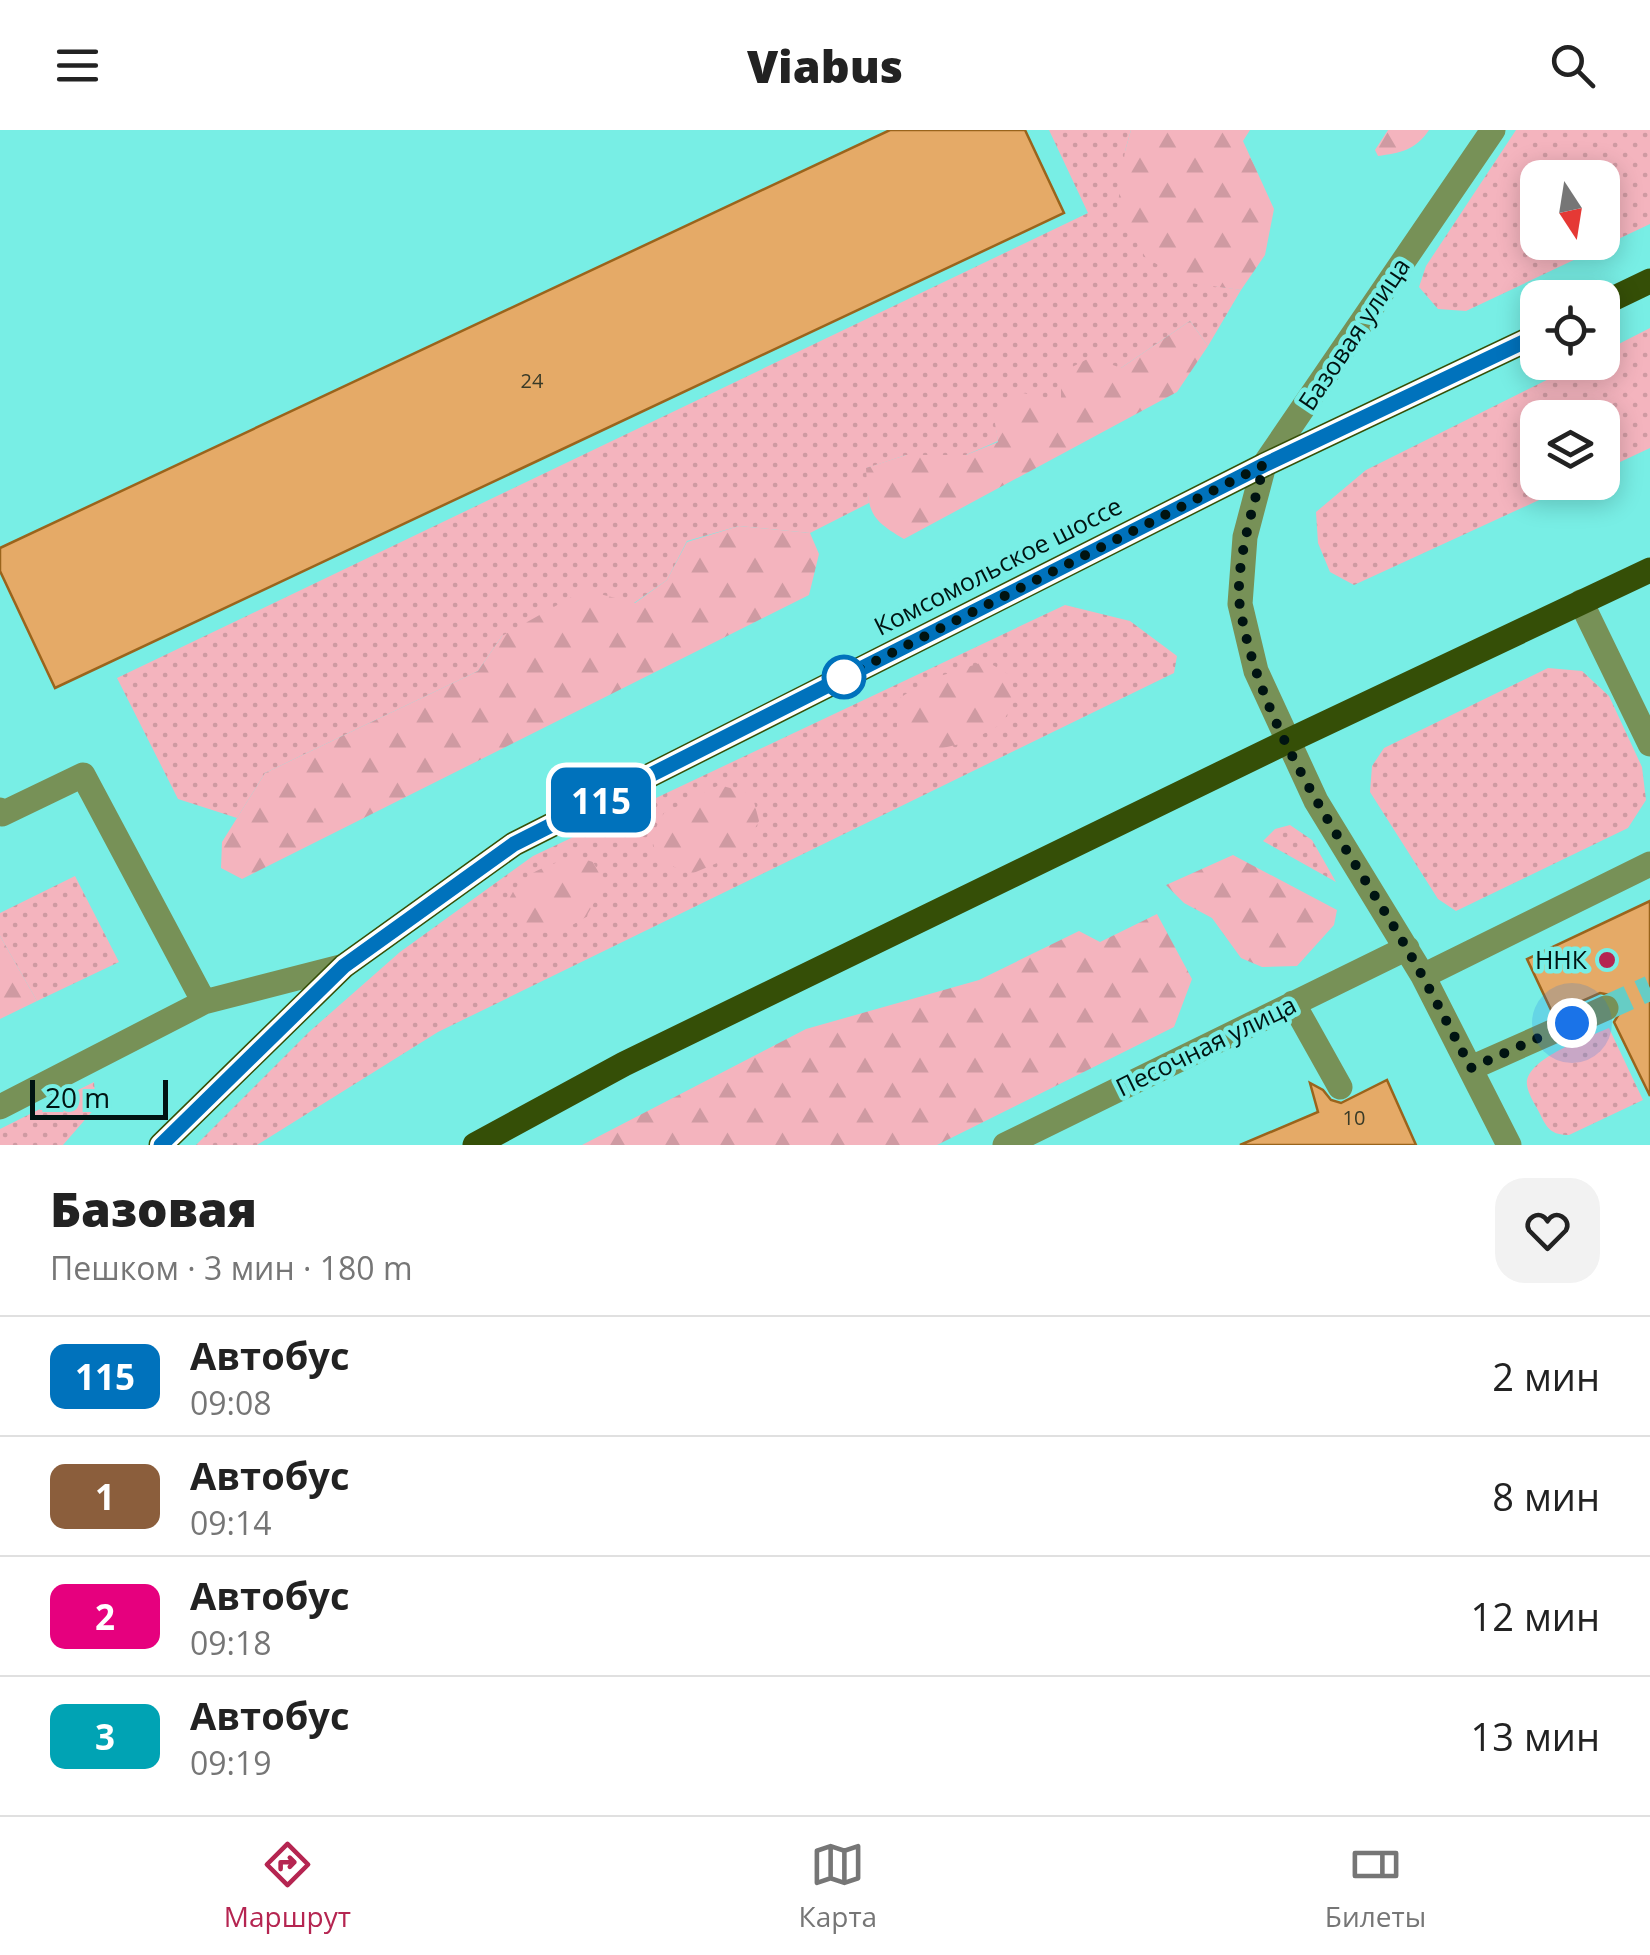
<!DOCTYPE html>
<html lang="ru">
<head>
<meta charset="utf-8">
<style>
	:root { --surface:#fff; --page:#f2f2f2; --text:#222; --muted:#767676; --line:#e0e0e0; --accent:#b52551 }
	body { margin:0; font-family:"Open Sans",sans-serif; background:var(--page); color:var(--text); height:100vh; display:flex; flex-direction:column; font-size:38px; white-space:nowrap }
	* { box-sizing:border-box; margin:0 }
	p { font-size:32px; color:var(--muted) }
	.icon { flex:none; width:55px; height:55px; fill:none; stroke:currentColor; stroke-width:2; stroke-linecap:round; stroke-linejoin:round }
	.map { position:relative; height:1015px; overflow:hidden }
	.drawer { display:flex; flex-direction:column; background:var(--surface); flex:1 }
	.drawer>* { flex:none }
	.badge { padding:0 20px; border-radius:15px; font-size:35px; line-height:65px }
	.needle { width:65px; rotate:168deg }
	.controls { position:absolute; left:1520px; top:30px; display:grid; gap:20px }
	.controls a { display:grid; place-items:center; width:100px; height:100px; border-radius:20px; background:var(--surface); box-shadow:0 5px 25px #0003; font-size:50px }
	.scale { position:absolute; left:30px; bottom:25px; width:138px; box-sizing:border-box; padding-left:10px; border:5px solid #001412; border-top:0; font-size:28px; line-height:35px; white-space:nowrap; color:#001412; -webkit-text-stroke:8px #78eee5; paint-order:stroke }
	.you { position:absolute; width:50px; height:50px; margin:-25px; border:8px solid #fff; border-radius:50%; background:#1a73e8; box-shadow:0 0 0 15px #1a73e833 }
	.map>.badge { position:absolute; translate:-50% -50%; box-shadow:0 0 0 5px #fff }
	.round { display:grid; place-items:center; flex:none; width:105px; height:105px; border-radius:30px; background:var(--page) }
	.overview { display:flex; align-items:center; justify-content:space-between; height:170px; padding:0 50px }
	h1 { font-size:48px; font-weight:800; line-height:75px }
	ul { padding:0; list-style:none }
	li { display:flex; align-items:center; gap:30px; height:120px; padding:0 50px; border-top:2px solid var(--line) }
	li div { flex:1 }
	li b { display:block; font-size:38px }
	li em { font-style:normal }
	li .badge { min-width:110px; font-weight:700; text-align:center }
	header { display:flex; justify-content:space-between; align-items:center; height:130px; padding:0 50px; background:var(--surface); font-size:45px; font-weight:800 }
	.tabs { display:flex; justify-content:space-around; align-items:center; height:140px; border-top:2px solid var(--line); background:var(--surface); font-size:28px; color:var(--muted) }
	.tabs a { display:grid; justify-items:center; gap:5px }
	.tabs .current { color:var(--accent) }
	.map>svg:first-child { display:block }
	.grass { fill:url(#grass-dots); fill-rule:evenodd }
	.forest { fill:url(#forest-firs) }
	.building { fill:#e5aa67; stroke:#9a641c; stroke-width:2.5 }
	.lines { fill:none; stroke-linecap:round; stroke-linejoin:round }
	.minor-tunnel { stroke:#66cdc5; stroke-width:25; stroke-dasharray:25 12; stroke-linecap:butt }
	.minor { stroke:#779157; stroke-width:25 }
	.major { stroke:#354f07; stroke-width:25 }
	.line-casing { stroke:#fff; stroke-width:22 }
	.line { stroke:#0072bc; stroke-width:15 }
	.walk { stroke:#001412; stroke-width:10; stroke-dasharray:0 18 }
	.stop-dot { fill:#fff; stroke:#0072bc; stroke-width:5 }
	.poi-dot { fill:#b52551; stroke:#78eee5; stroke-width:4 }
	.labels { text-anchor:middle; stroke-width:9; stroke-linejoin:round; paint-order:stroke }
	.number-label { font-size:20px; fill:#393a27 }
	.street-label { font-size:25px; fill:#001412; stroke:#78eee5 }
	.poi-label { font-size:25px; fill:#001412; stroke:#78eee5; text-anchor:end }
</style>
</head>
<body>
<header><svg class="icon" aria-label="menu" viewBox="0 0 24 24"><path d="M4 6h16M4 12h16M4 18h16"/></svg>Viabus<svg class="icon" aria-label="search" viewBox="0 0 24 24"><circle cx="10" cy="10" r="6"/><path d="M15 15l6 6"/></svg></header>
<div class="map">
<svg width="1650" height="1015" viewBox="0 0 1650 1015">
	<defs>
		<pattern id="grass-dots" width="8" height="8" patternUnits="userSpaceOnUse" patternTransform="scale(2.5)"><rect width="8" height="8" fill="#f4b4be"/><path d="M2 2h.1M6 6h.1" fill="none" stroke="#cf9aa2" stroke-width="1.8" stroke-linecap="round"/></pattern>
		<pattern id="forest-firs" width="22" height="20" patternUnits="userSpaceOnUse" patternTransform="scale(2.5)"><rect width="22" height="20" fill="#f4b4be"/><path d="M5 1l3.5 6h-7zM16 11l3.5 6h-7z" fill="#cf9aa2"/></pattern>
	</defs>
	<rect width="100%" height="100%" fill="#78eee5"/>
	<path class="grass" d="M1049 0H1131L1125 21 1190 152 1241 160 1208 216 1190 191 1121 238 1061 271 994 281 998 311 966 325H906L867 338 869 373 810 403 739 396 687 411 667 450 634 473 502 506 478 541 265 643 237 688 178 669 117 548 1088 83Z
		M1516 0H1650V94L1466 181 1438 179 1419 157 1426 136ZM1538 48H1602V112H1538Z
		M1650 198V318L1603 340 1602 288H1538V352L1576 353 1354 455 1330 442 1318 413 1316 382 1366 340 1581 233 1602 232 1603 222Z
		M1065 475 1130 491 1177 526 1174 543 438 902 257 1015H196L309 902 400 822 533 726Z
		M1548 538 1582 541 1609 566 1642 637 1646 670 1628 698 1456 781 1438 769 1370 662 1372 636 1384 618Z
		M1290 695 1312 710 1336 752 1263 711 1275 699Z
		M75 746 119 832 37 871 0 806V783Z
		M1609 898 1643 970 1569 1005C1552 1005 1547 999 1540 984 1536 976 1528 964 1527 955 1524 929 1589 907 1609 898Z
		M94 952 96 977 63 1015H0V999Z"/>
	<path class="forest" d="M1131 0H1250L1243 11 1274 79 1265 125 1241 160 1190 153 1146 128 1117 81 1125 21Z
		M1388 0H1429C1416 20 1400 23 1378 26L1375 20Z
		M1190 191 1208 216 1177 262 904 409C866 387 869 380 866 338L906 325H966L998 312 993 281 1023 263 1061 271V243L1091 227 1121 238Z
		M739 396 810 403 819 424 809 465 242 749 221 738 222 712 265 643 478 541 502 506 584 460 635 473 667 450 687 412Z
		M986 531 1010 545 1016 567 1002 594 968 612 922 623 904 616 897 595 900 568 925 551Z
		M719 655 752 664 759 691 741 723 691 744 658 730 651 707 664 683Z
		M1233 725 1337 780 1334 795 1297 836 1262 837 1241 828 1212 788 1184 773 1166 755Z
		M574 726 593 732 605 753 586 787 555 805 530 798 506 778C517 742 542 739 574 726Z
		M1157 784 1192 849 1174 897 937 1015H582L806 899 979 850 1079 801 1100 812Z
		M0 806 37 871 0 889Z"/>
	<path class="building" d="M890 0H1025L1064 83 55 558 0 441V418Z
		M1650 771V966L1614 892 1622 879 1616 866 1600 863 1553 884 1527 829Z
		M1387 950 1416 1015H1240L1318 982 1310 953 1323 960 1331 970 1341 973Z"/>
	<g class="lines">
		<path class="minor-tunnel" d="M1606 878 1650 858"/>
		<path class="minor" d="M1493 0 1264 335 1245 407 1240 474 1256 541 1316 671 1423 846 1509 1015
			M1581 472 1650 614
			M0 680 2 684 83 645 204 872
			M1423 846 1650 734
			M1293 873 1340 957
			M1471 938 1606 878
			M0 977 204 872 344 836
			M1005 1015 1407 818"/>
		<path class="major" d="M1602 174 1650 151
			M161 1015 344 836 514 714 1264 335 1538 205
			M475 1015 624 934 1286 612 1650 440"/>
	</g>
	<g class="lines">
		<g class="line-casing">
			<path id="line" d="M161 1015 344 836 514 714 1264 335 1538 205"/>
		</g>
		<use href="#line" class="line"/>
		<path class="walk" d="M844 547 1264 335C1254 375 1234 437 1240 477 1261 603 1343 710 1406 817 1429 857 1450 898 1471 938L1572 893"/>
	</g>
	<circle class="stop-dot" cx="844" cy="547" r="20"/>
	<circle class="poi-dot" cx="1607" cy="830" r="10"/>
	<g class="labels">
		<g class="number-label">
			<text x="532" y="258">24</text>
			<text x="1354" y="995">10</text>
		</g>
		<g class="street-label">
			<text transform="translate(1354 204) rotate(-56)" y="9">Базовая улица</text>
			<text transform="translate(998 436) rotate(-27)" y="9">Комсомольское шоссе</text>
			<text transform="translate(1206 916) rotate(-26)" y="9">Песочная улица</text>
		</g>
		<g class="poi-label">
			<text x="1587" y="839">ННК</text>
		</g>
	</g>
</svg>
<div class="controls">
<a><svg class="needle" viewBox="-14 -14 28 28"><path d="M0-13l5 13h-10z" fill="#e53935"/><path d="M0 13l5-13h-10z" fill="#767676"/></svg></a>
<a><svg class="icon" aria-label="locate" viewBox="0 0 24 24"><circle cx="12" cy="12" r="6"/><path d="M12 2v4M12 18v4M2 12h4M18 12h4"/></svg></a>
<a><svg class="icon" aria-label="layers" viewBox="0 0 24 24"><path d="M12 4l9 5-9 5-9-5zM3 14l9 5 9-5"/></svg></a>
</div>
<div class="scale">20 m</div>
<div class="you" style="left:1572px;top:893px"></div>
<b class="badge" style="left:601px;top:670px;background:#0072bc;color:#fff">115</b>
</div>
<section class="drawer">
<div class="overview"><div><h1>Базовая</h1><p>Пешком · 3 мин · 180 m</p></div><a class="round"><svg class="icon" aria-label="heart" viewBox="0 0 24 24"><path d="M12 20l-8-8c-3-5 5-10 8-4 3-6 11-1 8 4z"/></svg></a></div>
<ul>
<li><span class="badge" style="background:#0072bc;color:#fff">115</span><div><b>Автобус</b><p>09:08</p></div><em>2 мин</em></li>
<li><span class="badge" style="background:#8b5e3c;color:#fff">1</span><div><b>Автобус</b><p>09:14</p></div><em>8 мин</em></li>
<li><span class="badge" style="background:#e6007e;color:#fff">2</span><div><b>Автобус</b><p>09:18</p></div><em>12 мин</em></li>
<li><span class="badge" style="background:#00a3b4;color:#fff">3</span><div><b>Автобус</b><p>09:19</p></div><em>13 мин</em></li>
</ul>
</section>
<nav class="tabs">
<a class="current"><svg class="icon" aria-label="directions" viewBox="0 0 24 24"><path d="M12 3l9 9-9 9-9-9zM9 14v-3h6M13 9l2 2-2 2"/></svg>Маршрут</a>
<a><svg class="icon" aria-label="map" viewBox="0 0 24 24"><path d="M3 6l6-2 6 2 6-2v14l-6 2-6-2-6 2zM9 4v14M15 6v14"/></svg>Карта</a>
<a><svg class="icon" aria-label="tickets" viewBox="0 0 24 24"><path d="M3 7h18v10H3zM15 7v10"/></svg>Билеты</a>
</nav>
</body>
</html>
